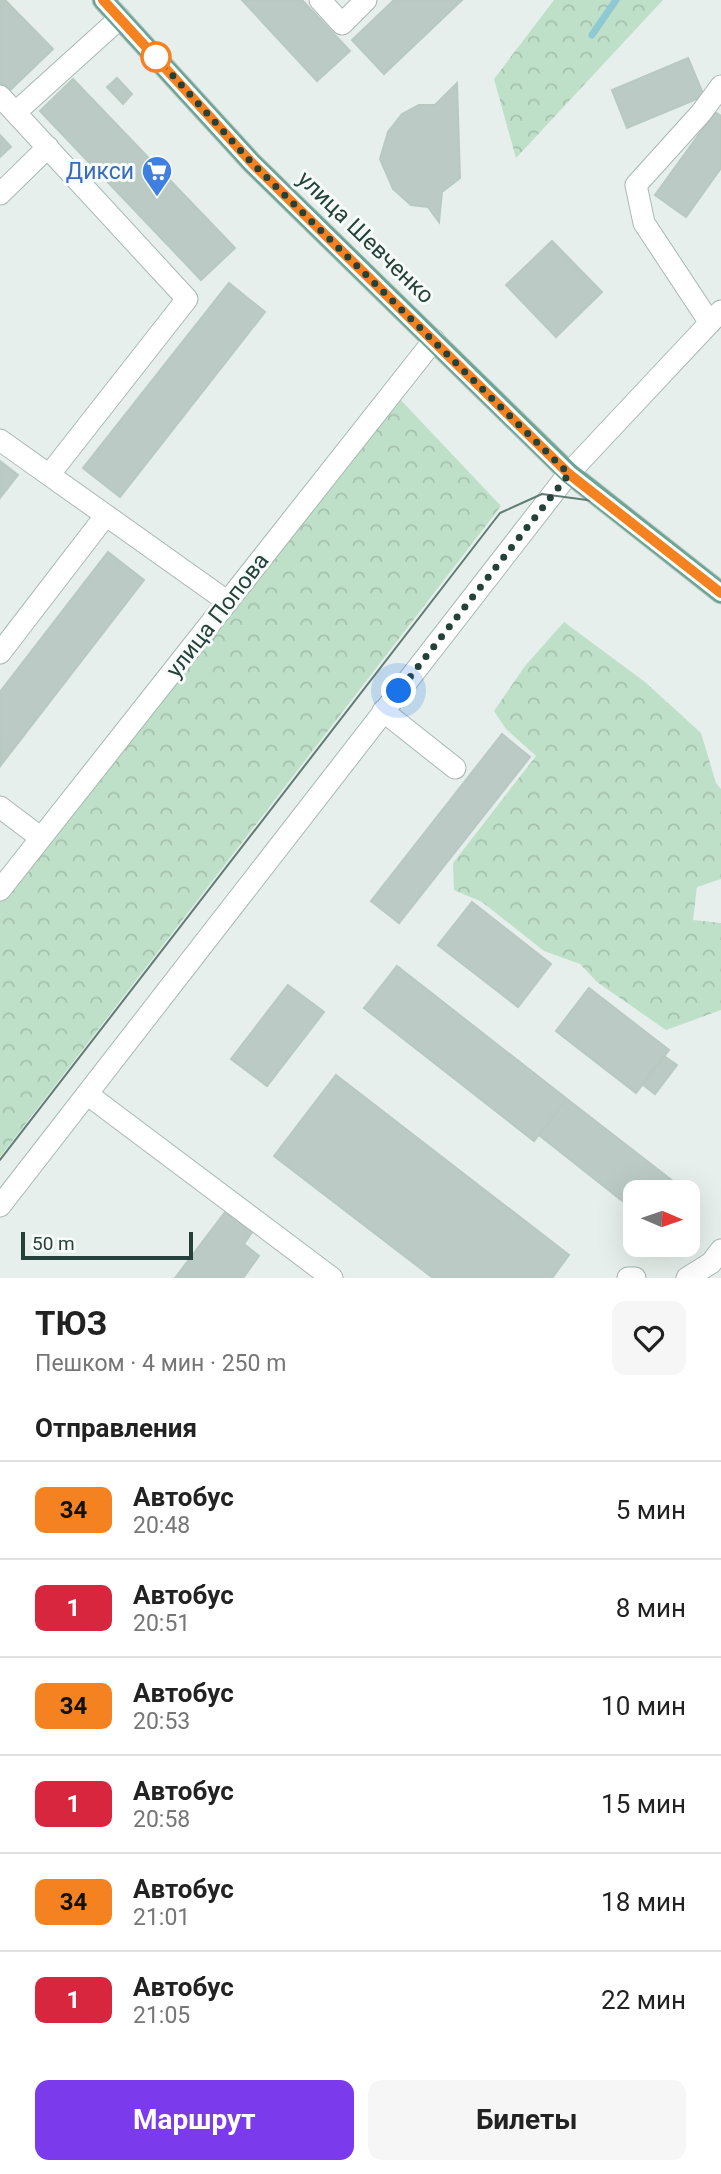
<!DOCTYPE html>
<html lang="ru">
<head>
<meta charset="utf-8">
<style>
	:root { --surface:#fff; --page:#f6f6f6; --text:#222; --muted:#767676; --line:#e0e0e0; --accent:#7c3aed }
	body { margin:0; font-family:Roboto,sans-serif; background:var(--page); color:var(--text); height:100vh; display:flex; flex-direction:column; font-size:26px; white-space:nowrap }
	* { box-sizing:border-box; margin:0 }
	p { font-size:23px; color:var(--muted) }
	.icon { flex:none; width:38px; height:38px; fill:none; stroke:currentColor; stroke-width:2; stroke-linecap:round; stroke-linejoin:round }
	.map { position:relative; height:1278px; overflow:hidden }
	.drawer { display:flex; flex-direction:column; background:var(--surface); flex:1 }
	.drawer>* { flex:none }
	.badge { padding:0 14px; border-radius:10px; font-size:24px; line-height:46px }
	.needle { width:46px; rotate:92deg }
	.tools { position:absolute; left:623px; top:1180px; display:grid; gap:14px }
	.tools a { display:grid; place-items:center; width:77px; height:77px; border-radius:14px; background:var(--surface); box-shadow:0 7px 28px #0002; font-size:35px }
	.scale { position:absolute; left:21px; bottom:18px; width:172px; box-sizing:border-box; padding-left:7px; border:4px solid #24423a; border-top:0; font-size:19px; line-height:24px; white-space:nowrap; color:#24423a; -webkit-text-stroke:5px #f7fbf9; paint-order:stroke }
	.you { position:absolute; width:35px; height:35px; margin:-18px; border:5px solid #fff; border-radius:50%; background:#1a73e8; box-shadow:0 0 0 10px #1a73e833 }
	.map>.badge { position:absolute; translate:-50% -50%; box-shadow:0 0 0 4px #fff }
	h2 { padding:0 35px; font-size:26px; line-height:63px }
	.round { display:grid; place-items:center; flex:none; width:74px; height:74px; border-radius:14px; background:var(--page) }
	.summary { display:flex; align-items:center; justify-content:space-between; height:119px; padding:0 35px }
	h1 { font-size:33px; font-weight:700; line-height:52px }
	.primary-button { display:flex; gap:14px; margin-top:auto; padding:14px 35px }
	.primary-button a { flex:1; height:80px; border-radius:14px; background:var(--accent); color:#fff; font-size:28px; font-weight:700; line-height:80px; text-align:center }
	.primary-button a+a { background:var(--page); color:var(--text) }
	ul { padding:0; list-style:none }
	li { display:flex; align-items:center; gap:21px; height:98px; padding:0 35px; border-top:2px solid var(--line) }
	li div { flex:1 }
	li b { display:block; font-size:26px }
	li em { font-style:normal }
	li .badge { min-width:77px; font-weight:700; text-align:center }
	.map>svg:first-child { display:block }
	.forest { fill:url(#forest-crowns) }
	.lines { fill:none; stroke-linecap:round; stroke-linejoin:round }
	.stream { stroke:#8ec9d4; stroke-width:7 }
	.building { fill:#bbcac4; stroke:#b8c9c2; stroke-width:2 }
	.minor-casing { stroke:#a8b8b2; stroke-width:23 }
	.major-casing { stroke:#c2cac8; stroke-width:23 }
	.minor { stroke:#fff; stroke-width:21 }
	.major { stroke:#6aa596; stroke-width:21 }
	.tram { stroke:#5f7d75; stroke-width:2 }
	.line-casing { stroke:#fff; stroke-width:16 }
	.line { stroke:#f58220; stroke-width:10 }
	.walk { stroke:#24423a; stroke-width:7; stroke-dasharray:0 12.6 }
	.stop-dot { fill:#fff; stroke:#f58220; stroke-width:3.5 }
	.labels { text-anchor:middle; stroke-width:6; stroke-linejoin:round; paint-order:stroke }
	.shop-label { font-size:23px; fill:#366cbe; stroke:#f7fbf9; text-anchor:end }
	.street-label { font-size:23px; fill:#24423a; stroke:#f7fbf9 }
</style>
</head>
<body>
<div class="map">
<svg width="721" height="1278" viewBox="0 0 721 1278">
	<defs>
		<pattern id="forest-crowns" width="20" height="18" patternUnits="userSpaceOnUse" patternTransform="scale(1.75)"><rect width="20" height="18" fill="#bfe0c8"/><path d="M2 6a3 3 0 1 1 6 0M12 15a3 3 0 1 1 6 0" fill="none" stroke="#a4c1ad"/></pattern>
	</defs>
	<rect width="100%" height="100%" fill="#e6efeb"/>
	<path class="forest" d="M554 0H663L516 158 494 79Z
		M396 395 501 506 0 1157V896Z
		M564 622 645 682 701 733 716 783 721 789V879L697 887 693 920 721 923V1010L666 1030 597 982 580 964 544 951 482 902 454 890 453 863 536 756 506 729 494 711 525 666Z"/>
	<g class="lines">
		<path class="stream" d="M592 35 616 0"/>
	</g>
	<path class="building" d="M0 0H5L53 49 6 94 0 88Z
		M242 0H302L350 51 317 81Z
		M394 0H462L384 74 352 40Z
		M688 58 704 96 627 128 612 90Z
		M117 78 132 94 123 104 107 87Z
		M73 79 235 248 201 280 40 111Z
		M457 83 460 178 442 192 439 222 428 207 411 205 393 189 380 159 388 132 402 114 419 105H435Z
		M715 112 721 116V168L686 217 655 195Z
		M0 135 11 147 0 157Z
		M552 241 602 292 556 337 506 285Z
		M229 283 265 312 120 497 83 468Z
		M0 461 18 475 0 498Z
		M108 552 144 580 1 765 0 692Z
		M502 734 530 757 399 923 371 901Z
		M472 902 551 964 518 1007 438 945Z
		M397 966 567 1099 534 1141 364 1008Z
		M288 985 324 1012 267 1086 231 1059Z
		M589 988 669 1050 636 1093 556 1031Z
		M664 1056 677 1065 655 1094 642 1084Z
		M336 1075 569 1255 552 1278H433L274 1156Z
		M567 1099 687 1192H635V1211L539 1135Z
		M688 1193 698 1200 688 1213Z
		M226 1211 253 1231 244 1244 259 1256 243 1278H175Z"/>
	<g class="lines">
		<g class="minor-casing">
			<path id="minor" d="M320 0 342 24 366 0
				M0 96 187 299 49 475
				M16 112 120 18
				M0 194 48 147
				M710 323 644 223 636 185 701 113 721 86
				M0 440 228 602
				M0 653 106 515
				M383 711 455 768
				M0 807 41 838
				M0 890 434 340
				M87 1094 332 1278
				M0 1206 569 473 721 311
				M628 1278H635
				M687 1278 711 1263 721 1250"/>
		</g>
		<g class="major-casing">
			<path id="major" d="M103 0 252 163 569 473 721 593"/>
		</g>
		<use href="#minor" class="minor"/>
		<use href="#major" class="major"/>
		<path class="tram" d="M0 1160 500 513 542 494 602 502"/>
	</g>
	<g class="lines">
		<g class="line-casing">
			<path id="line" d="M103 0 252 163 569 474 721 593"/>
		</g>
		<use href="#line" class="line"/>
		<path class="walk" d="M156 57 252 163 569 474 399 691"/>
	</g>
	<defs>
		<g id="supermarket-pin" transform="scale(1.575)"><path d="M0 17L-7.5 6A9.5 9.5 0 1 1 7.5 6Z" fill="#3f7fe0" stroke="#f7fbf9"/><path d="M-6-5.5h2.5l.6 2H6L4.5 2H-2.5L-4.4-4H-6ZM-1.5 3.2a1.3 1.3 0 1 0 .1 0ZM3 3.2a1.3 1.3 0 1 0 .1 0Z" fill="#fff"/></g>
	</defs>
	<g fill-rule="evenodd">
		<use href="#supermarket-pin" x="157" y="171"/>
	</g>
	<circle class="stop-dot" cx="156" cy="57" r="14"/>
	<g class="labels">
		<g class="shop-label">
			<text x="134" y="179">Дикси</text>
		</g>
		<g class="street-label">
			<text transform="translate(366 237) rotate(44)" y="8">улица Шевченко</text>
			<text transform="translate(217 615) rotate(-52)" y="8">улица Попова</text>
		</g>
	</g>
</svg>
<div class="tools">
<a><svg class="needle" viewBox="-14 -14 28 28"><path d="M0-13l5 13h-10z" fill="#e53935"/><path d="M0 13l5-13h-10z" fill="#767676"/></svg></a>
</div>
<div class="scale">50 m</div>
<div class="you" style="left:399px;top:691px"></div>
</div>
<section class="drawer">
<div class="summary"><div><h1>ТЮЗ</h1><p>Пешком · 4 мин · 250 m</p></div><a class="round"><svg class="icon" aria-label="heart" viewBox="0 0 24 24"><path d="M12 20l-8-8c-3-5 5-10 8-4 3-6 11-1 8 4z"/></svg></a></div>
<h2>Отправления</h2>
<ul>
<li><span class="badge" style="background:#f58220;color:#111">34</span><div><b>Автобус</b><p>20:48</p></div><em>5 мин</em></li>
<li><span class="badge" style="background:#d7263d;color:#fff">1</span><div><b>Автобус</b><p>20:51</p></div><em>8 мин</em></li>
<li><span class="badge" style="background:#f58220;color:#111">34</span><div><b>Автобус</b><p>20:53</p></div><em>10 мин</em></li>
<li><span class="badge" style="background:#d7263d;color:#fff">1</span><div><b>Автобус</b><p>20:58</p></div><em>15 мин</em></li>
<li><span class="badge" style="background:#f58220;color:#111">34</span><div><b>Автобус</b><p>21:01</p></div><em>18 мин</em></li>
<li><span class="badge" style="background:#d7263d;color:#fff">1</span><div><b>Автобус</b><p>21:05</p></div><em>22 мин</em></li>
</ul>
<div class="primary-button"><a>Маршрут</a><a>Билеты</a></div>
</section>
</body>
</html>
